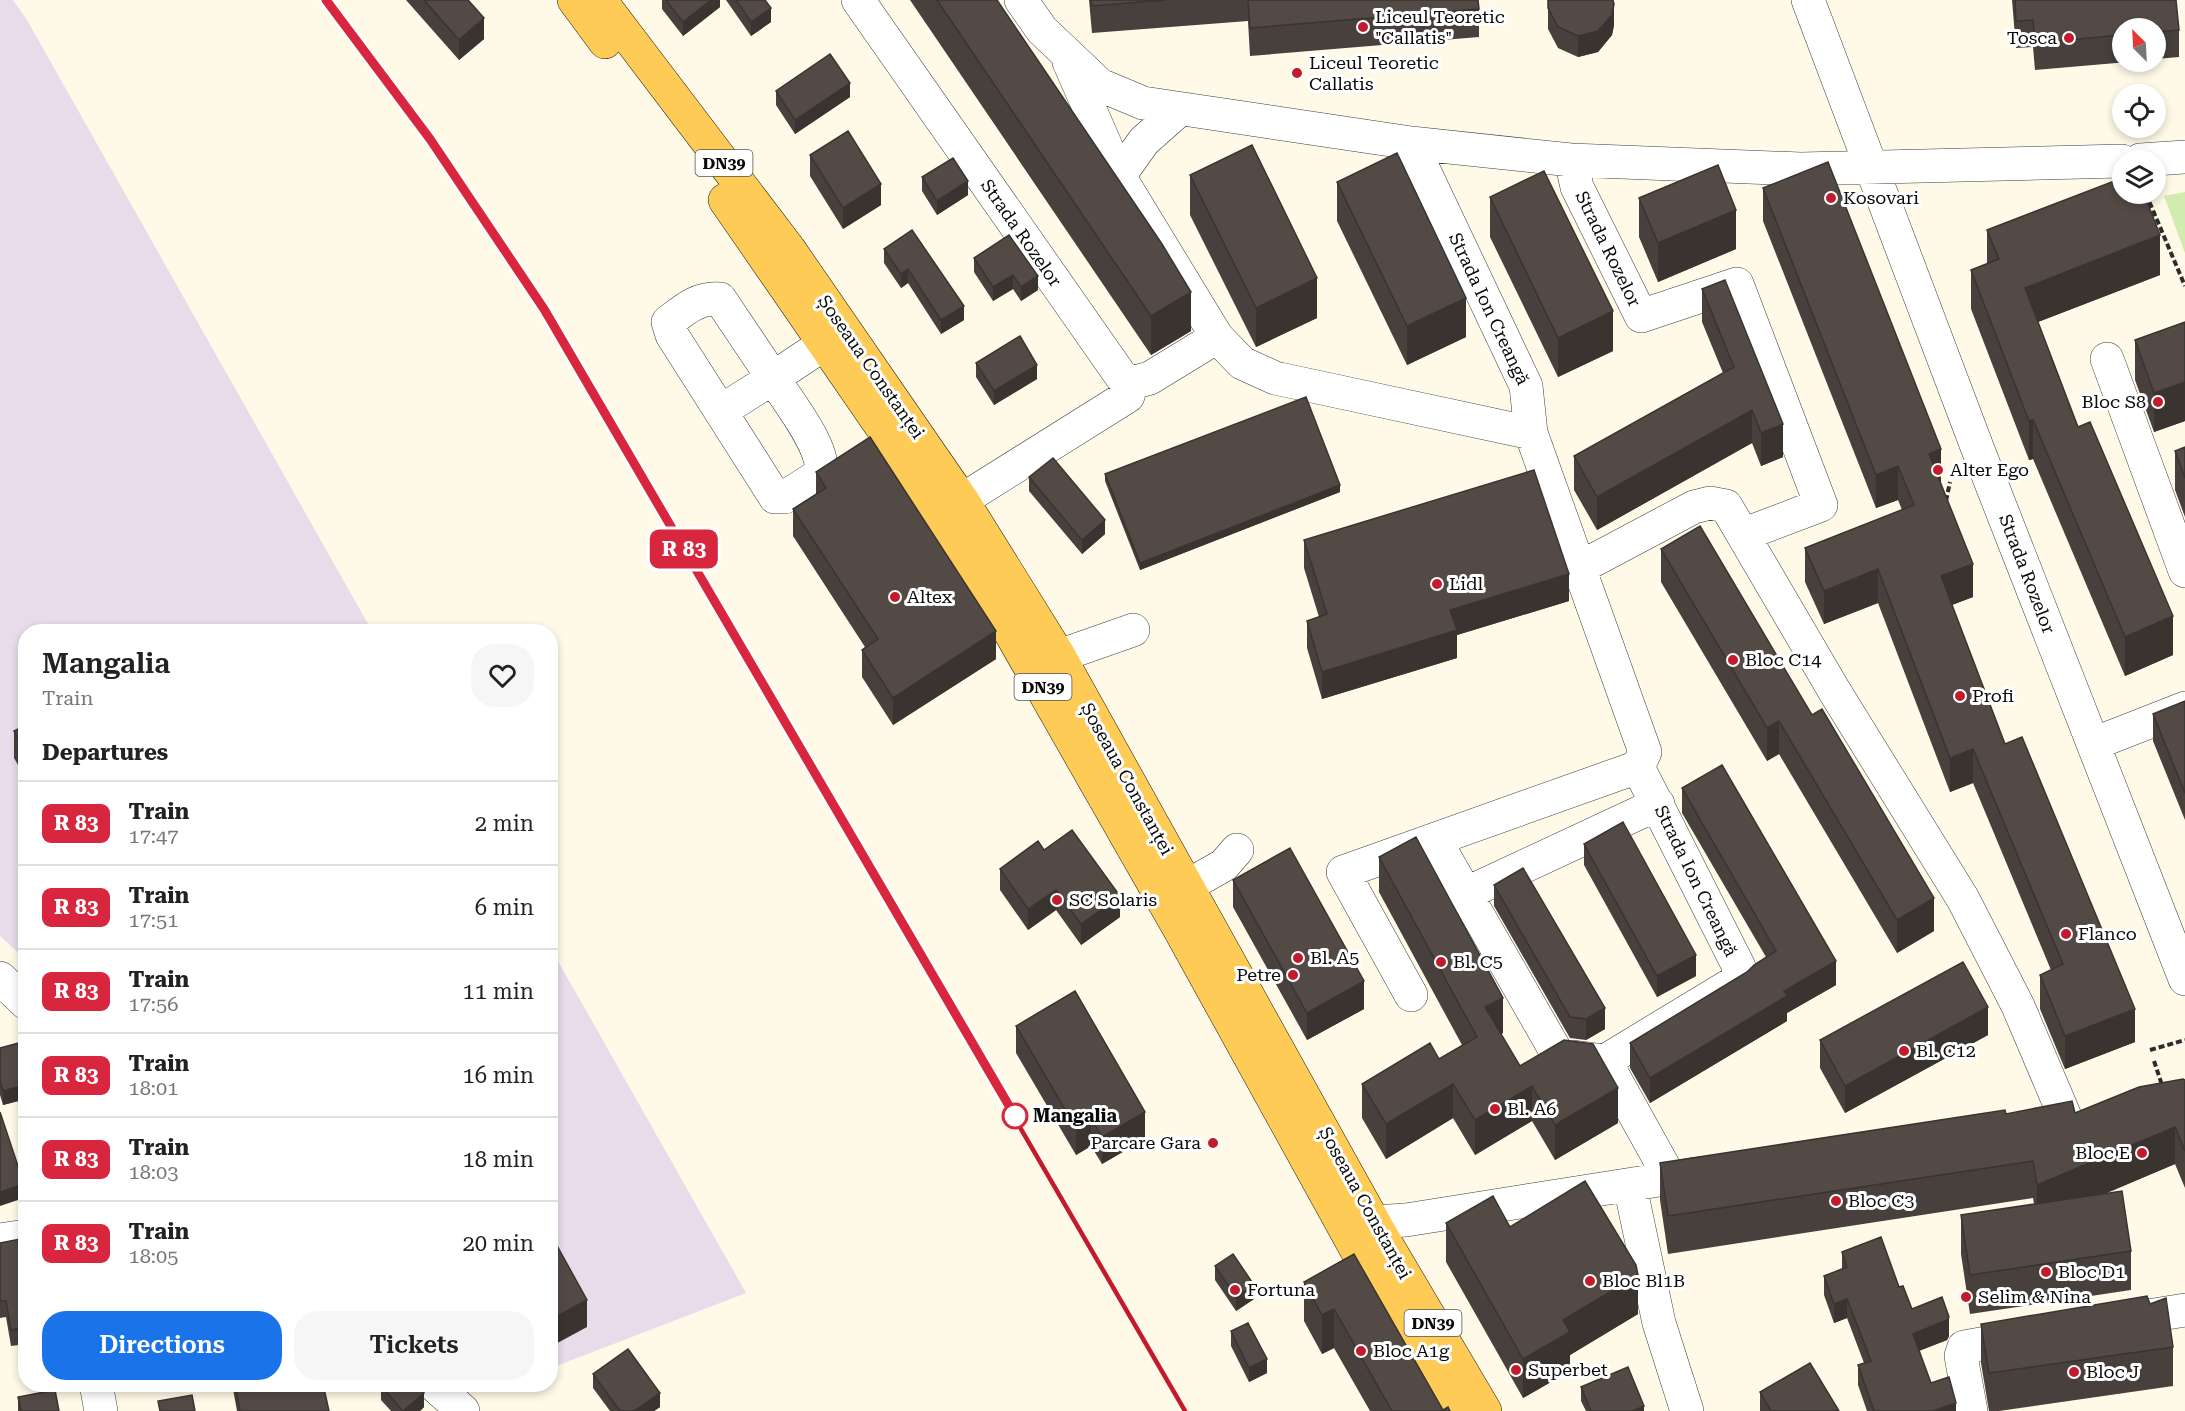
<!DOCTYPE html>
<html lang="en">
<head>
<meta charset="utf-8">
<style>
	:root { --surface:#fff; --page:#f6f6f6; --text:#222; --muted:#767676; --line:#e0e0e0; --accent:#1a73e8 }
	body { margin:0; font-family:"Roboto Serif",serif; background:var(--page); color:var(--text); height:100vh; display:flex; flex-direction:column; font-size:22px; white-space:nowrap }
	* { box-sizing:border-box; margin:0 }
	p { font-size:20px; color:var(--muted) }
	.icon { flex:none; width:33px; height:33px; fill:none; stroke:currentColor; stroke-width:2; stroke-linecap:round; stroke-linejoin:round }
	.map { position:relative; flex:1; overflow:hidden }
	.drawer { position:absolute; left:18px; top:624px; width:540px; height:768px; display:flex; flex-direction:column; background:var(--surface); border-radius:24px; box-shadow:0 3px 9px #0003 }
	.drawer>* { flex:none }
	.badge { padding:0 12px; border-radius:9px; font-size:21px; line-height:39px }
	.needle { width:39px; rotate:336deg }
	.controls { position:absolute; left:2112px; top:18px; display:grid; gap:12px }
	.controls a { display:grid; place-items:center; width:54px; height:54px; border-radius:50%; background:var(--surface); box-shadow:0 3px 9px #0003; font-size:30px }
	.map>.badge { position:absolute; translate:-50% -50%; box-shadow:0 0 0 3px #fff }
	h2 { padding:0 24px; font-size:22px; line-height:54px }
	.round { display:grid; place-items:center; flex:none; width:63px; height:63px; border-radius:24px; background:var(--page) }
	.headline { display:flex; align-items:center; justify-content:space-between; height:102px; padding:0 24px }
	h1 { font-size:28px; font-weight:600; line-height:45px }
	.action { display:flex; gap:12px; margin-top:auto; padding:12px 24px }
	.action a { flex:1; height:69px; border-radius:24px; background:var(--accent); color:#fff; font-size:24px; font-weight:600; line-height:69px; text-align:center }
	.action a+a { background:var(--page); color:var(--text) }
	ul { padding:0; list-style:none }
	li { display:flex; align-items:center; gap:18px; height:84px; padding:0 24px; border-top:2px solid var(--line) }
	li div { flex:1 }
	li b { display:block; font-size:22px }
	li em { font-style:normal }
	li .badge { min-width:66px; font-weight:700; text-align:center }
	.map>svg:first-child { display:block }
	.industrial { fill:#e8dcea }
	.green { fill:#d2ebaf }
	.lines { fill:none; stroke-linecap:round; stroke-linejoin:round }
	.minor-casing { stroke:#3d3d3d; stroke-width:34 }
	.major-casing { stroke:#1b1b1b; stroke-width:34 }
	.path { stroke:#2c2c2c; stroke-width:4; stroke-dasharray:6 3; stroke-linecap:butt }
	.minor { stroke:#fff; stroke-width:33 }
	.major { stroke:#ffcb57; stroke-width:33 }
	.rail { stroke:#c11b2d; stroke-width:4.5 }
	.wall { fill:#47403c }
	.shaded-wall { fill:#3a3431 }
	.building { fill:#534a46; stroke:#3a3431; stroke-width:1.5 }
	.line-casing { stroke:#fff; stroke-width:14 }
	.line { stroke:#d7263d; stroke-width:9 }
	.poi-dot { fill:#c11b2d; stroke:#fff; stroke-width:2 }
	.stop-dot { fill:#fff; stroke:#d7263d; stroke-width:3 }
	.labels { text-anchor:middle; stroke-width:6; stroke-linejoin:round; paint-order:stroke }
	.shield { fill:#fff; stroke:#545454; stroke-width:1.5 }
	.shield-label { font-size:16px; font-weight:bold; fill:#0a0a0a }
	.poi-label { font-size:18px; fill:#0a0a0a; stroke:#fff; text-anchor:start }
	.street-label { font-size:18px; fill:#0a0a0a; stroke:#fff }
	.stop-label { font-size:18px; font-weight:bold; fill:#0a0a0a; stroke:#fff; text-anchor:start }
</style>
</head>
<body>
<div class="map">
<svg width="2185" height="1411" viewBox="0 0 2185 1411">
	<rect width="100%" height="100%" fill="#fff9e7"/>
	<path class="industrial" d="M0 0H13L27 20 372 631 26 632 25 959 0 936Z
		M550 947 746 1293 551 1368H550Z"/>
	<path class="green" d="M2185 192V253L2164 196Z"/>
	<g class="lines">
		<g class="minor-casing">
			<path id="minor" d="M858 0 1121 376 1132 383 1150 378 1217 337
				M1021 0 1042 30 1100 85 1143 103 1411 143 1571 160 1801 169 2122 161
				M1808 0 1977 447 2185 979
				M1069 62 1119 176
				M1180 109 1144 141 1119 176 1217 337 1242 363 1275 378 1531 433
				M1571 160 1577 187 1641 316 1737 284 1821 505 1745 534
				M2140 160 2185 157
				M2107 359 2185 571
				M721 411 773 378C787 400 826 448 821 474L785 497H775L672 335 668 322C684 310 698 297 720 299L773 378 824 344
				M962 500 1128 396 1132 383
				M1581 567 1694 507 1710 503 1726 506 1835 692 1963 899 2018 1006 2066 1119
				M1059 656 1133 630
				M2093 744 2185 708
				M1435 840 1558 1055 1605 1061 1737 981 1739 967 1638 767
				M1187 886 1224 865 1237 850
				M1465 894 1658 804
				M0 978 26 1003
				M1411 995 1343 872 1638 767 1645 752 1531 433 1526 386 1411 143
				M1605 1061 1670 1178
				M1630 1186 1659 1323 1687 1411
				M1374 1222 1406 1220 1703 1173
				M0 1240 26 1236
				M2123 1320 2185 1310
				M96 1384 101 1411
				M433 1384 463 1411
				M1971 1411 1961 1356 1964 1347 2025 1336"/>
		</g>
		<g class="major-casing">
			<path id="major" d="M574 0 605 42
				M600 0 789 249 962 500 1059 656 1381 1235 1485 1411
				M725 200 908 465 990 597 1180 930 1356 1249 1453 1411"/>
		</g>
		<path class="path" d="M2146 194 2185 286
			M1946 501 1950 482
			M2150 1050 2185 1040
			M2154 1061 2162 1085"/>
		<use href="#minor" class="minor"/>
		<use href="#major" class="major"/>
		<path class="rail" d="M326 0 430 139 544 309 1185 1411"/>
	</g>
	<path class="wall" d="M406 0H468L484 39 459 60Z
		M662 0H720V7L683 36 662 9Z
		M726 0H765L771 22 751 36Z
		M910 0H997L1191 331 1151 355Z
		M1089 0H1478L1479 9V37L1250 56 1248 21 1092 33Z
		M1548 0 1614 25 1612 35 1598 52 1578 57 1558 48 1548 29Z
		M2012 0H2176L2179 30V57L2156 59V28H2122V62H2128L2035 70 2033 47 2016 48Z
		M776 91 850 97 795 134 776 105Z
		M810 155 881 205 843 229 810 176Z
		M1190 175 1317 318 1256 347 1190 215Z
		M922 177 968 195 937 215 922 191Z
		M1337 182 1466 337 1407 365 1337 221Z
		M1763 188 1941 483 1973 597 1952 605 2005 744 2135 1042 2065 1069 2040 1009V975L2051 970 1973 783 1950 792 1878 603 1824 624 1805 582V548L1902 510 1898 500 1876 508 1763 221Z
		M1490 197 1613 351 1558 377 1490 237Z
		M1639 198 1736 249 1658 282 1639 237Z
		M912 230 964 320 941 334 908 283 901 288 884 263V249Z
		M1987 230 2160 275 2038 322 2078 427 2173 655 2125 676 2033 459 2029 460 1971 309V270L1987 264Z
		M1009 235 1038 290 1021 301 1013 289 993 301 974 272V258Z
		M1702 289 1783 457 1761 466 1752 443 1597 530 1574 490V456L1723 373 1702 322Z
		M2185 322V421L2154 432 2135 380V340Z
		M976 363 1037 379 994 405 976 377Z
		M2185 447V517L2175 490V451Z
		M816 472 996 659 893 725 862 677V650L865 647 793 536V509L816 495Z
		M1105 474 1340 492 1140 570 1105 481Z
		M1029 477 1105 534 1082 554 1029 491Z
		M1304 540 1569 601 1457 635V658L1322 699 1307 648V621L1319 617 1304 568Z
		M1661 549 1934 931 1897 953 1779 754 1767 761 1661 582Z
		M2185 701V820L2153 741V714Z
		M26 725V779L14 758V731Z
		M1682 788 1836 985 1787 1013V1021L1650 1103 1630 1068V1043L1747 972 1766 957 1682 813Z
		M1584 844 1696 976 1657 997 1584 865Z
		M1044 850 1120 917 1081 945 1056 910 1028 930 1000 890V869Z
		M1379 857 1503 1033 1501 1034 1520 1066 1618 1123 1555 1160 1532 1121 1475 1155 1453 1118 1386 1159 1362 1118V1084L1439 1059 1462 1045 1379 892Z
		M1233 880 1364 1009 1307 1040 1233 907Z
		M1494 885 1605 1029 1586 1040 1570 1038 1494 906Z
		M1016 1026 1145 1139 1102 1164 1091 1146 1076 1155 1016 1053Z
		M1988 1035 1845 1113 1820 1068V1040Z
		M26 1041V1099L3 1105 0 1095V1048Z
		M2185 1080V1188L2175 1164 2107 1193 2131 1251V1290L1970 1314 1961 1254V1215L2034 1204 2033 1198 1668 1254 1660 1200V1163L2006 1114 2075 1113Z
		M1446 1223 1510 1227 1638 1314 1570 1355V1371L1523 1398 1446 1262Z
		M26 1238V1344L11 1346 6 1317 0 1318V1243Z
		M1842 1252 1899 1287 1912 1309 1949 1336 1947 1340 1919 1351 1931 1383 1956 1411H1867L1858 1385V1365L1864 1363 1847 1318 1834 1323 1824 1295V1276L1842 1269Z
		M1354 1254 1443 1410 1450 1411H1370L1334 1348 1322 1354 1304 1321V1282Z
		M1215 1266 1254 1299 1236 1311 1215 1280Z
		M1981 1324 2173 1347V1386L1999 1411H1989L1981 1363Z
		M1231 1331 1267 1373 1249 1382 1231 1346Z
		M593 1374 660 1407 654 1411H610L593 1388Z
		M232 1384H280V1386L329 1411H237Z
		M381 1386 424 1407 420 1411H391L381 1400Z
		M1581 1387 1644 1411H1586L1581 1401Z
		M1760 1392 1839 1411H1760Z
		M18 1397 59 1411H18Z"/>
	<path class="shaded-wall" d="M711 0H720V7L683 36V22Z
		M1614 4V25L1612 35 1598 52 1578 57V36Z
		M771 8V22L751 36V22Z
		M484 18V39L459 60V40Z
		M850 83V97L795 134V120Z
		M968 181V195L937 215V201Z
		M881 184V205L843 229V208Z
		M1736 210V249L1658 282V243Z
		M2160 235V275L2025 327V288Z
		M908 269V283L901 288V274Z
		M1013 275V289L993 301V287Z
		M1038 276V290L1021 301V287Z
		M1317 278V318L1256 347V308Z
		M1191 292V331L1151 355V316Z
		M1466 298V337L1407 365V326Z
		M964 306V320L941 334V320Z
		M1613 311V351L1558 377V338Z
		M1037 365V379L994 405V391Z
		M2185 382V421L2154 432V393Z
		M1752 410V443L1597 530V497Z
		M2033 420V459L2029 460V421Z
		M1783 424V457L1761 466V433Z
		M1941 449V483L1929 487V454Z
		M1898 466V500L1876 508V475Z
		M1340 485V492L1140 570V563Z
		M1105 520V534L1082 554V540Z
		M1973 564V597L1941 609V576Z
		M1878 569V603L1824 624V591Z
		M1569 574V601L1457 635V658L1322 699V672L1450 610Z
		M2173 616V655L2125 676V637Z
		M996 631V659L893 725V698Z
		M1779 721V754L1767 761V728Z
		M1973 749V783L1950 792V758Z
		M1056 890V910L1028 930V909Z
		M1120 896V917L1081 945V924Z
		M1934 898V931L1897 953V920Z
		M1696 955V976L1657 997V976Z
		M1836 961V985L1787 1013V1021L1650 1103V1078L1784 991Z
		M1364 981V1009L1307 1040V1013Z
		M1503 998V1033L1485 1042V1007Z
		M1988 1007V1035L1845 1113V1086Z
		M1605 1008V1029L1586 1040V1019Z
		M2135 1009V1042L2065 1069V1036Z
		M1453 1084V1118L1386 1159V1124Z
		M26 1085V1099L3 1105V1091Z
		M1532 1086V1121L1475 1155V1120Z
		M1618 1088V1123L1555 1160V1125Z
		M1145 1112V1139L1102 1164V1137Z
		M1091 1118V1146L1076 1155V1128Z
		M2175 1127V1164L2037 1222V1185Z
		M24 1184V1198L0 1206V1192Z
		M1638 1275V1314L1570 1355V1371L1523 1398V1359L1563 1320Z
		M1254 1285V1299L1236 1311V1297Z
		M1847 1299V1318L1834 1323V1304Z
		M587 1300V1327L550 1347V1320Z
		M1334 1309V1348L1322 1354V1315Z
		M1949 1317V1336L1947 1340 1913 1353V1334Z
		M1267 1359V1373L1249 1382V1368Z
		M424 1393V1407L420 1411H404Z
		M660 1393V1407L654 1411H634Z
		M1956 1403V1411H1933Z
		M1644 1406V1411H1633Z"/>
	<path class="building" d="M424 0H468L484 18 459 40Z
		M666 0H711L683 22Z
		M736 0H765L771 8 751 22Z
		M937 0H997L1162 244 1191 292 1151 316Z
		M1091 0H1165L1092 6Z
		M1248 0H1478L1479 9 1250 28Z
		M1548 0H1613L1614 4 1612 15 1598 31 1578 36 1558 27 1548 8Z
		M2015 0H2176L2179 30 2156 32V28H2122V35L2035 43 2033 20 2016 21Z
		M830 54 850 83 795 120 776 91Z
		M848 131 881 184 843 208 810 155Z
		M1252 145 1317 278 1256 308 1190 175Z
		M1397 153 1466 298 1407 326 1337 182Z
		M953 158 968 181 937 201 922 177Z
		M1828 162 1941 449 1929 454 1973 564 1941 576 2005 744 2022 737 2135 1009 2065 1036 2040 975 2063 964 1973 749 1950 758 1878 569 1824 591 1805 548 1914 505 1898 466 1876 475 1763 188Z
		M1718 165 1736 210 1658 243 1639 198Z
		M1544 171 1613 311 1558 338 1490 197Z
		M2122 178V194H2144L2160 235 2025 288 2078 427 2090 422 2173 616 2125 637 2033 420 2029 421 1971 270 1999 259 1987 230Z
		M912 230 964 306 941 320 908 269 901 274 884 249Z
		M1009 235 1038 276 1021 287 1013 275 993 287 974 258Z
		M1725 280 1783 424 1761 433 1752 410 1597 497 1574 456 1734 367 1702 289Z
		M2185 322V382L2154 393 2135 340Z
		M1020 336 1037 365 994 391 976 363Z
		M1306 397 1340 485 1140 563 1105 474Z
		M870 437 996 631 893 698 862 650 878 639 793 509 826 488 816 472Z
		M2185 447V478L2175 451Z
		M1053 458 1105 520 1082 540 1029 477Z
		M1534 470 1569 574 1450 610 1457 630 1322 672 1307 621 1327 614 1304 540Z
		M1700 526 1812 715 1822 709 1934 898 1897 920 1779 721 1767 728 1661 549Z
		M2185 701V793L2153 714Z
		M26 725V752L14 731Z
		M1722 765 1836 961 1784 991 1787 996 1650 1078 1630 1043 1747 972 1754 965 1776 951 1682 788Z
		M1623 822 1696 955 1657 976 1584 844Z
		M1072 830 1120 896 1081 924 1056 890 1028 909 1000 869 1038 841 1044 850Z
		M1416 837 1503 998 1485 1007 1520 1066 1564 1040 1593 1044 1618 1088 1555 1125 1532 1086 1475 1120 1453 1084 1386 1124 1362 1084 1430 1043 1439 1059 1477 1037 1379 857Z
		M1290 848 1364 981 1307 1013 1233 880Z
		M1523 868 1605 1008 1586 1019 1570 1017 1494 885Z
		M1963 962 1988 1007 1845 1086 1820 1040Z
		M1075 991 1145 1112 1102 1137 1091 1118 1076 1128 1016 1026Z
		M26 1041V1085L3 1091 0 1081V1048Z
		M2183 1079 2185 1080V1151L2175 1127 2037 1185 2033 1161 1668 1216 1660 1163 2005 1110 2006 1114 2072 1101 2075 1113 2139 1087Z
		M0 1112 24 1184 0 1192Z
		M1585 1181 1636 1265 1638 1275 1563 1320 1570 1332 1523 1359 1446 1223 1493 1196 1510 1227Z
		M2122 1191 2131 1251 1970 1275 1961 1215Z
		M550 1233 587 1300 550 1320Z
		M1881 1237 1899 1287 1903 1286 1912 1309 1942 1297 1949 1317 1947 1320 1913 1334 1931 1383 1949 1377 1956 1403 1933 1411H1874L1858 1365 1871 1361 1847 1299 1834 1304 1824 1276 1847 1267 1842 1252Z
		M26 1238V1327L11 1330 6 1301H0V1243Z
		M1233 1254 1254 1285 1236 1297 1215 1266Z
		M1354 1254 1443 1410 1448 1407 1450 1411H1392L1334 1309 1322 1315 1304 1282Z
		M2147 1296 2150 1304 2166 1298 2173 1347 1989 1373 1981 1324Z
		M1248 1323 1267 1359 1249 1368 1231 1331Z
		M628 1349 660 1393 634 1411H620L593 1374Z
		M1810 1363 1839 1411H1771L1760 1392Z
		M1628 1367 1644 1406 1633 1411H1591L1581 1387Z
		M235 1384H280V1386L287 1384H323L329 1411H240Z
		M382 1384H416L424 1393 403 1411 381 1386Z
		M55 1390 59 1411H21L18 1397Z
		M192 1395 195 1411H160L158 1401Z"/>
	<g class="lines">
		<g class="line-casing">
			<path id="line" d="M326 0 430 139 544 309 1015 1116"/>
		</g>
		<use href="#line" class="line"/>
	</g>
	<g class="poi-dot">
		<circle cx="1363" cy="27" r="6"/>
		<circle cx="2069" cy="38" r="6"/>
		<circle cx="1297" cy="73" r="6"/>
		<circle cx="1831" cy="198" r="6"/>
		<circle cx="2158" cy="402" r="6"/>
		<circle cx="1938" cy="470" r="6"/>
		<circle cx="1437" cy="584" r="6"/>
		<circle cx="895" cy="597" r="6"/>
		<circle cx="1733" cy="660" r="6"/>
		<circle cx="1960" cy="696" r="6"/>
		<circle cx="1057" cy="900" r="6"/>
		<circle cx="2066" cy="934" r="6"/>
		<circle cx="1298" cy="958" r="6"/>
		<circle cx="1441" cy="962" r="6"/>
		<circle cx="1293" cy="975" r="6"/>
		<circle cx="1904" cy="1051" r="6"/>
		<circle cx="1495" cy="1109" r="6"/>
		<circle cx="1213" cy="1143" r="6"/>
		<circle cx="2142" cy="1153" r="6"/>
		<circle cx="1836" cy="1201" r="6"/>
		<circle cx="2046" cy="1272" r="6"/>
		<circle cx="1590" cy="1281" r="6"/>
		<circle cx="1235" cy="1290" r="6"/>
		<circle cx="1966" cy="1297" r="6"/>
		<circle cx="1361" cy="1351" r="6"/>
		<circle cx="1516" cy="1370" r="6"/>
		<circle cx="2074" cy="1372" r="6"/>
	</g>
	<circle class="stop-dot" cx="1015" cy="1116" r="12"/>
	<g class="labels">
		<g class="shield">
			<rect x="695.5" y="150" width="57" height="26" rx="4.5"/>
			<rect x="1014.5" y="674" width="57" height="26" rx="4.5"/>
			<rect x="1404.5" y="1310" width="57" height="26" rx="4.5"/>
		</g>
		<g class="shield-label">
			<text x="724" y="169">DN39</text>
			<text x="1043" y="693">DN39</text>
			<text x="1433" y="1329">DN39</text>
		</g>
		<g class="poi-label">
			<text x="1375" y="23">Liceul Teoretic<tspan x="1375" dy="21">"Callatis"</tspan></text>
			<text x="2057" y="44" text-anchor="end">Tosca</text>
			<text x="1309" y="69">Liceul Teoretic<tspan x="1309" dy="21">Callatis</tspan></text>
			<text x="1843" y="204">Kosovari</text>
			<text x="2146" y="408" text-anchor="end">Bloc S8</text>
			<text x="1950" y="476">Alter Ego</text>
			<text x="1449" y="590">Lidl</text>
			<text x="907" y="603">Altex</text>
			<text x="1745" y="666">Bloc C14</text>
			<text x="1972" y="702">Profi</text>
			<text x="1069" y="906">SC Solaris</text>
			<text x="2078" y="940">Flanco</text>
			<text x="1310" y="964">Bl. A5</text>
			<text x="1453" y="968">Bl. C5</text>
			<text x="1281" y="981" text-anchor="end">Petre</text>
			<text x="1916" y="1057">Bl. C12</text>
			<text x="1507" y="1115">Bl. A6</text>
			<text x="1201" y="1149" text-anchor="end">Parcare Gara</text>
			<text x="2130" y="1159" text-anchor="end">Bloc E</text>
			<text x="1848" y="1207">Bloc C3</text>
			<text x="2058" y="1278">Bloc D1</text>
			<text x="1602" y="1287">Bloc Bl1B</text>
			<text x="1247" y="1296">Fortuna</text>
			<text x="1978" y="1303">Selim &amp; Nina</text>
			<text x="1373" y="1357">Bloc A1g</text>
			<text x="1528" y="1376">Superbet</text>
			<text x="2086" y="1378">Bloc J</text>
		</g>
		<g class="street-label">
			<text transform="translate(1021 233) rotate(55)" y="6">Strada Rozelor</text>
			<text transform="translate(1608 249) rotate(64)" y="6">Strada Rozelor</text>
			<text transform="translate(1489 309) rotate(65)" y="6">Strada Ion Creangă</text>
			<text transform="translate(871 367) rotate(55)" y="6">Șoseaua Constanței</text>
			<text transform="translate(2027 574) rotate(69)" y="6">Strada Rozelor</text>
			<text transform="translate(1127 779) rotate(61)" y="6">Șoseaua Constanței</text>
			<text transform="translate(1696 881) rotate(64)" y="6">Strada Ion Creangă</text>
			<text transform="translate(1365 1203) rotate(61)" y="6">Șoseaua Constanței</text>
		</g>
		<g class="stop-label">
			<text x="1033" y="1122">Mangalia</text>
		</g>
	</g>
</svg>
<div class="controls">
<a><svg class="needle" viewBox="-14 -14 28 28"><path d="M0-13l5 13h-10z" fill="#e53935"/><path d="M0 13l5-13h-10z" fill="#767676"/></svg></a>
<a><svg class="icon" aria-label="locate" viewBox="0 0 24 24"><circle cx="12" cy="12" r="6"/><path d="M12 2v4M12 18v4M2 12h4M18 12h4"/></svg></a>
<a><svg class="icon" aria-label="layers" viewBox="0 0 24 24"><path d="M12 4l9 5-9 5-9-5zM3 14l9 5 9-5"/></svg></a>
</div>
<b class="badge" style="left:684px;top:549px;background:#d7263d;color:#fff">R 83</b>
<section class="drawer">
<div class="headline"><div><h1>Mangalia</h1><p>Train</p></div><a class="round"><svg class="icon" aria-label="heart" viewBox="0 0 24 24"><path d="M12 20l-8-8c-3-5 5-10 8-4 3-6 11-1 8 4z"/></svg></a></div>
<h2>Departures</h2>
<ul>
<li><span class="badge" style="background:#d7263d;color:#fff">R 83</span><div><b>Train</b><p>17:47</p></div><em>2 min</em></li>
<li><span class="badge" style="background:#d7263d;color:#fff">R 83</span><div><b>Train</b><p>17:51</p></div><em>6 min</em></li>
<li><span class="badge" style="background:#d7263d;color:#fff">R 83</span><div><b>Train</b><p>17:56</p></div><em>11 min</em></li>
<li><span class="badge" style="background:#d7263d;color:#fff">R 83</span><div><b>Train</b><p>18:01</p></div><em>16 min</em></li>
<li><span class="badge" style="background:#d7263d;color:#fff">R 83</span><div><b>Train</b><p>18:03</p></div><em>18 min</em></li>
<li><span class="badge" style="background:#d7263d;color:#fff">R 83</span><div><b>Train</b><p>18:05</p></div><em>20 min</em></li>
</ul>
<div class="action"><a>Directions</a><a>Tickets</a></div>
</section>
</div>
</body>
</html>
